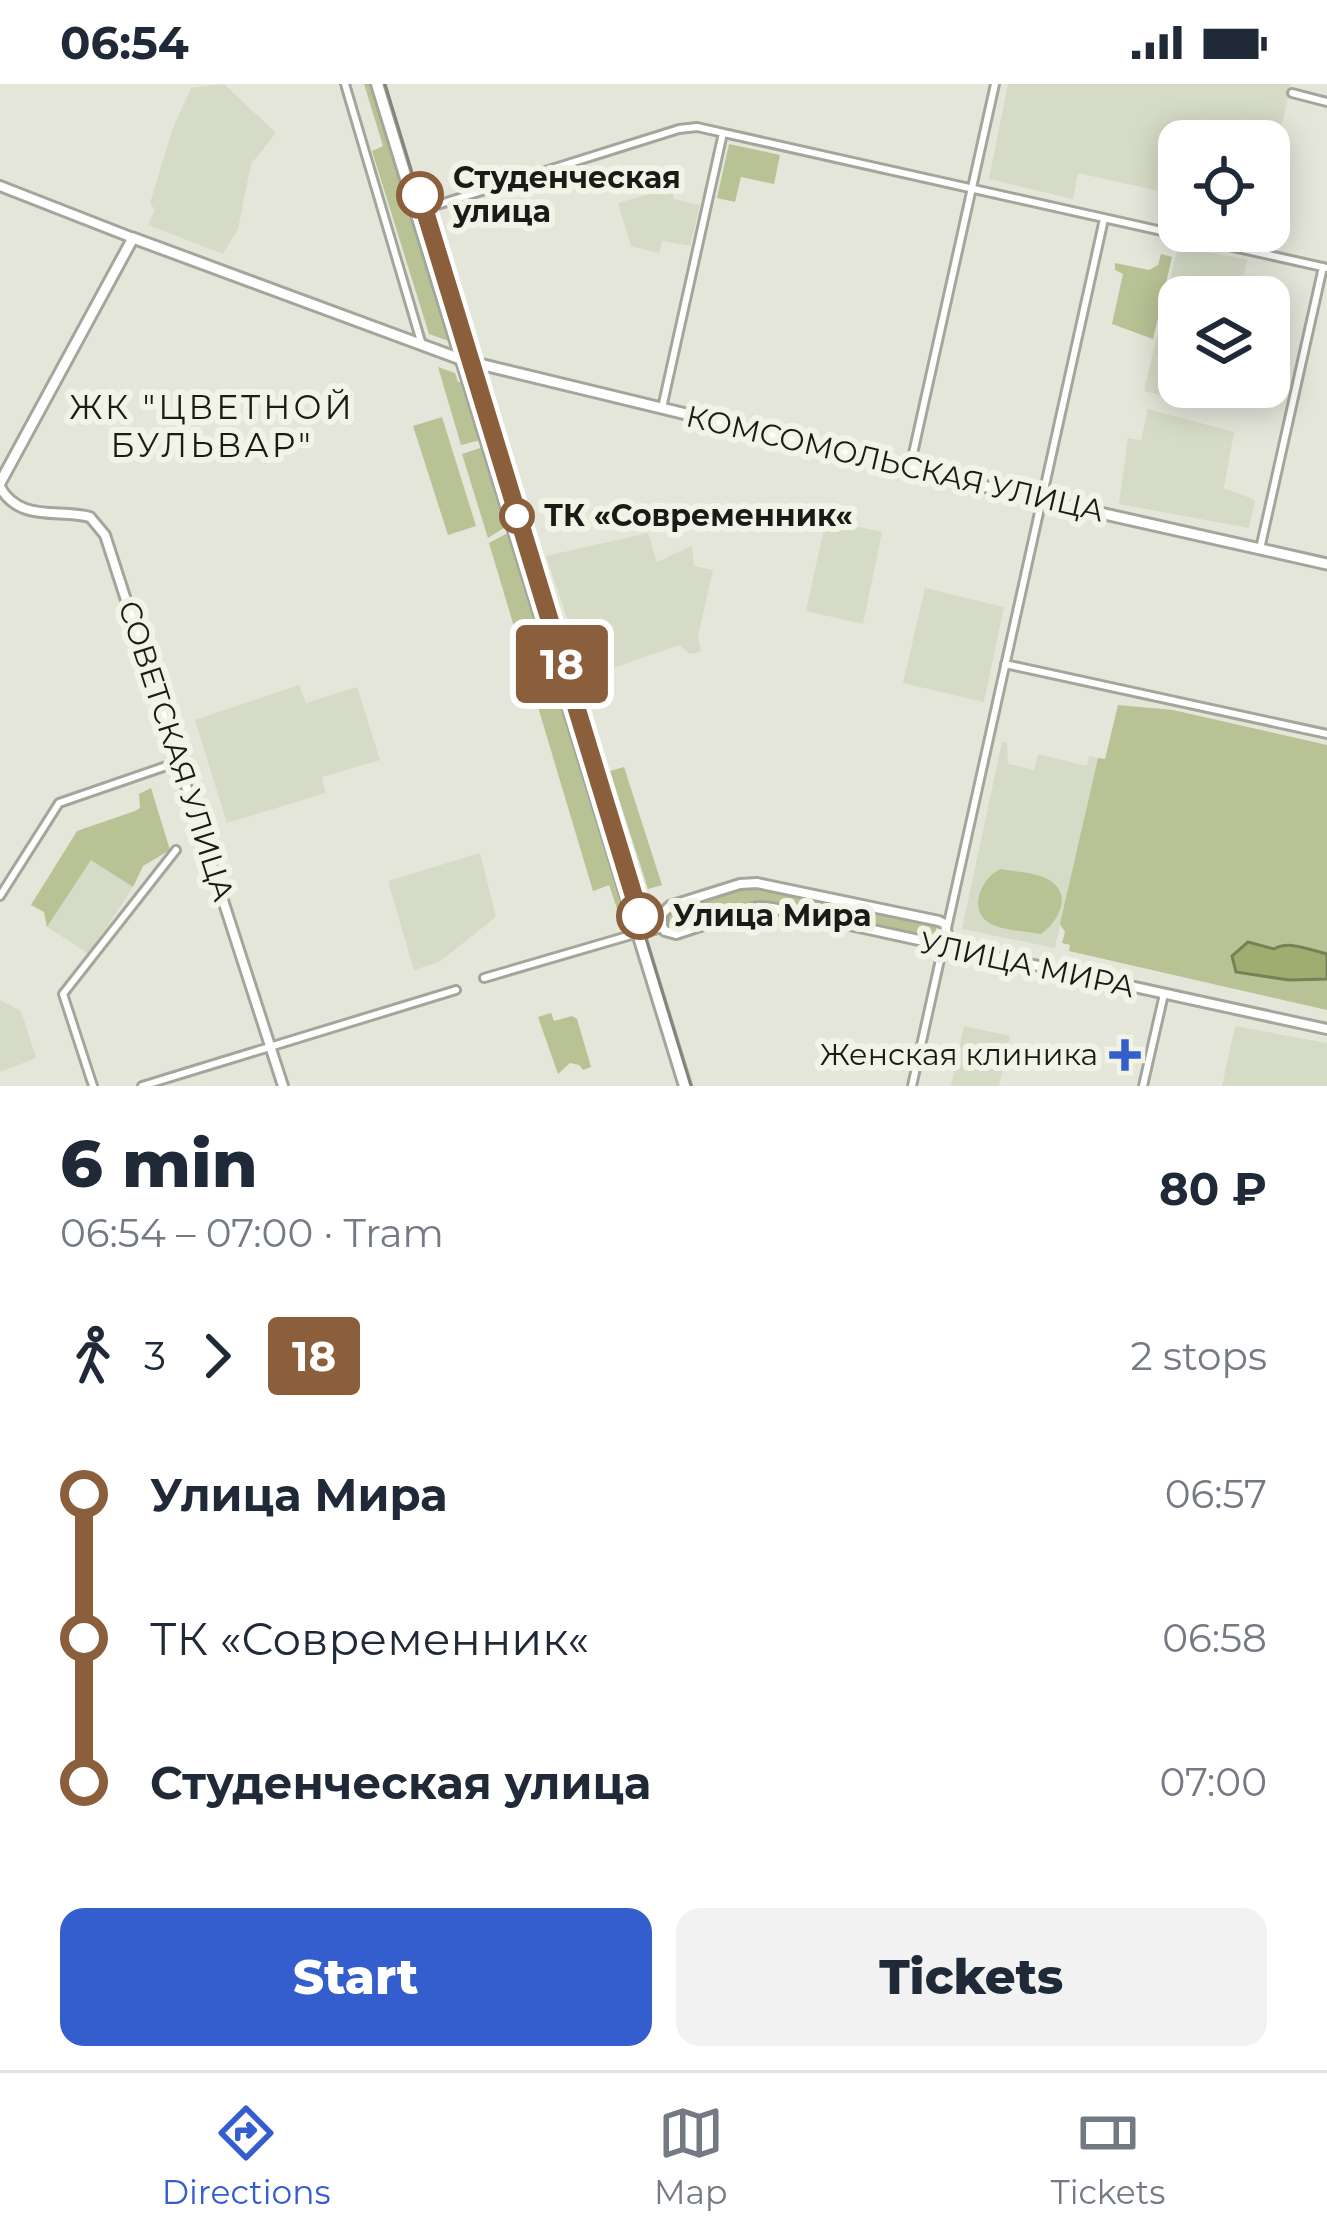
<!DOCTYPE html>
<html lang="en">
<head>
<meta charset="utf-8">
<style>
	:root { --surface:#fff; --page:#f2f2f3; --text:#1f2937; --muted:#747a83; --line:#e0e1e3; --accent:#345ece }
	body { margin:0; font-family:Montserrat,sans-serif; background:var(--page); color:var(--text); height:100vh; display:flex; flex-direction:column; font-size:45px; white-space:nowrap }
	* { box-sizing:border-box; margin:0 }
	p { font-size:39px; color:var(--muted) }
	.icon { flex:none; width:66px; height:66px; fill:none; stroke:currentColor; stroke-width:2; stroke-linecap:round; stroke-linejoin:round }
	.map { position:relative; height:1002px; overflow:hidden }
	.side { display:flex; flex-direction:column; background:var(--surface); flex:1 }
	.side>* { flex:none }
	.badge { padding:0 24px; border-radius:9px; font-size:42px; line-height:78px }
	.buttons { position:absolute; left:1158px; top:36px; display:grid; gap:24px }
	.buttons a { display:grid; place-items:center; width:132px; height:132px; border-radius:24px; background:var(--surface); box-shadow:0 6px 30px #0003; font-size:60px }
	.map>.badge { position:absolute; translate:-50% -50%; box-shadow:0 0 0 6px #fff }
	.legs { display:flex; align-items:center; gap:18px; height:132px; padding:0 60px; font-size:39px }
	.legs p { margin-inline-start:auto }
	.overview { display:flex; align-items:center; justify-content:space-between; height:204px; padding:0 60px }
	h1 { font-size:66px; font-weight:800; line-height:90px }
	.primary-button { display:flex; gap:24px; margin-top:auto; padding:24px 60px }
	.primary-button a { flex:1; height:138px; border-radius:24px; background:var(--accent); color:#fff; font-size:48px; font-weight:800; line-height:138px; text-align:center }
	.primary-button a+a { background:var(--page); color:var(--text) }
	ul { padding:0 60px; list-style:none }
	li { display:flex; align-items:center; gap:42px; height:144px; font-size:45px }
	li i { display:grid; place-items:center; width:18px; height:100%; margin:0 15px; background:currentColor }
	li i::after { content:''; width:30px; height:30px; margin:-15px; border:9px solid; border-radius:50%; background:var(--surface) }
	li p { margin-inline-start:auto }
	li:first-child i { background:linear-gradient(#0000 50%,currentColor 0) }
	li:last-child i { background:linear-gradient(currentColor 50%,#0000 0) }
	.status { display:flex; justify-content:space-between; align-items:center; height:84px; padding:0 60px; background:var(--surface); direction:ltr }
	.status svg { height:33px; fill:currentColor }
	.menu { display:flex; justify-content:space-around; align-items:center; height:168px; border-top:3px solid var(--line); background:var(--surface); font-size:33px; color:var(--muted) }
	.menu a { display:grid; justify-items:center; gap:6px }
	.menu .selected { color:var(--accent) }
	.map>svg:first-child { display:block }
	.built { fill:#d6dbc7 }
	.green { fill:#b8c295 }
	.water { fill:#a0ad70; stroke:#788155; stroke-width:3 }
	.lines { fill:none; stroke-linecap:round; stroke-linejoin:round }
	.minor-casing { stroke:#a3a69a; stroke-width:12 }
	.tertiary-casing { stroke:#a3a69a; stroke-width:14 }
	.secondary-casing { stroke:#a3a69a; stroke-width:15 }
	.primary-casing { stroke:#a3a69a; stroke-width:16 }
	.minor { stroke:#fff; stroke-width:6 }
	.tertiary { stroke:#fff; stroke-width:8 }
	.secondary { stroke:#fff; stroke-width:9 }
	.primary { stroke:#fff; stroke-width:10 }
	.tram { stroke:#83857c; stroke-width:3 }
	.line-1-casing { stroke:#fff; stroke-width:27 }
	.line-1 { stroke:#8b5e3c; stroke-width:18 }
	.stop-1-dot { fill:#fff; stroke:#8b5e3c; stroke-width:6 }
	.poi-dot { fill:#345ece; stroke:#f0f3e6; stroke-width:4.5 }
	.labels { text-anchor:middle; stroke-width:12; stroke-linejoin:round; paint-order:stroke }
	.stop-label { font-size:30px; font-weight:bold; fill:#1a1b16; stroke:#f0f3e6; text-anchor:start }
	.street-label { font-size:30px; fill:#1a1b16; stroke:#f0f3e6 }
	.poi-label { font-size:30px; fill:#1a1b16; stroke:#f0f3e6; text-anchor:end }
	.neighbourhood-label { font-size:33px; letter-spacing:3px; fill:#1a1b16; stroke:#f0f3e6 }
</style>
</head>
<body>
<div class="status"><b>06:54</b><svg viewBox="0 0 49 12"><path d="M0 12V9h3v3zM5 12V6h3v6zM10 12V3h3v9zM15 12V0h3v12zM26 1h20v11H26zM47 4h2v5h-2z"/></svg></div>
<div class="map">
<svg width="1327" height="1002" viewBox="0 0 1327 1002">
	<rect width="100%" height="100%" fill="#e3e6d9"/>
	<path class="built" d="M224 0 276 49 251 80 238 145 223 170 148 141 155 126 150 119 173 44 191 4Z
		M1008 0H1291L1270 92 1269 57H1179V138L1164 135 1168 109 1078 89 1073 115 989 95Z
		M660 107 674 110 673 115 700 121 690 162 662 157 659 169 631 162 618 119Z
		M1178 162 1247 176 1238 213H1179V303H1217L1212 323 1144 307Z
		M1148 325 1234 348 1224 404 1255 416 1249 444 1119 420 1128 354 1141 356Z
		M826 436 882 448 863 540 806 527Z
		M648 449 657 478 692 462 694 482 713 486 698 552 701 567 690 570 679 561 587 593 546 472Z
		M925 504 1004 523 984 618 903 599Z
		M299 601 306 619 357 603 380 676 322 693 326 709 227 739 195 636Z
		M1002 658H1007L1008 680 1034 686 1038 670 1087 682 1089 672 1098 674 1055 864 962 845Z
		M480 769 496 833 439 878 414 886 388 797Z
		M91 775 133 803 89 870 47 843Z
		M0 916 21 927 36 974 0 988Z
		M964 942 1010 952 999 1002H951Z
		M1235 942 1327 959V1002H1222Z"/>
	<path class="green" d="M364 0H373L452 258 429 250 372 67 383 62Z
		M729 60 780 71 774 100 741 93 735 118 717 114Z
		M1161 170 1172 173 1153 255 1112 240 1123 190 1115 186V179L1149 186 1158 181Z
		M438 283 455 289 458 298H463L481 356 461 361Z
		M442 333 476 442 448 451 413 342Z
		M489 361 513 438 488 454 462 370Z
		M515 445 635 840 624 845 609 801 593 807 489 459Z
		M1118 621 1173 626 1327 661V926L1069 867 1070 861 1062 859 1065 848 1060 840 1098 674 1105 675Z
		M624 683 662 801 648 805 610 687Z
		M151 704 170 766 143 782 133 803 91 776 47 843 44 828 31 821 77 747 135 727 140 724 139 710Z
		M1001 785C1016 788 1041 789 1052 798 1073 813 1056 840 1041 850 1026 847 1005 847 991 840 966 827 982 792 1001 785Z
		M748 799 937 836 935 861 764 823 676 850 665 847V826Z
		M551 929 554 937 572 932 577 935 591 983 583 986 579 981 570 979 558 990 538 933Z"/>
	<path class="water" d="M1248 858 1274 865C1289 856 1310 866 1327 870V895L1289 896 1236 888 1232 872Z"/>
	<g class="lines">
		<g class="minor-casing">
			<path id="minor" d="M345 0 422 261
				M1292 9 1327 18
				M418 127 679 45 697 43 1327 184
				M662 324 723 49
				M910 383 995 0
				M1260 465 1323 183
				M1005 580 1327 650
				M0 812 59 719 178 678
				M484 894 638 849
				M93 1002 63 910 176 766
				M142 1002 456 906
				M912 1002 1104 135
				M1143 1002 1164 910"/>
		</g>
		<g class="tertiary-casing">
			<path id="tertiary" d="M0 102 133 154
				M0 403C19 438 58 425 90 433L105 451 283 1002
				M662 843V830L670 822 740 800 757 799 939 837 945 840 947 851
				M638 849 662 843 665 847 676 850 758 823 772 824 1327 945"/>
		</g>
		<g class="secondary-casing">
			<path id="secondary" d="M0 399 133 154 463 276 1029 413 1327 480"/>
		</g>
		<g class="primary-casing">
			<path id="primary" d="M377 0 685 1002"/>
		</g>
		<use href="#minor" class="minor"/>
		<use href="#tertiary" class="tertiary"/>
		<use href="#secondary" class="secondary"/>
		<use href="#primary" class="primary"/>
		<path class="tram" d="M385 0 691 1002"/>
	</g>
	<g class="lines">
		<g class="line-1-casing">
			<path id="line-1" d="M420 111 640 832"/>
		</g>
		<use href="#line-1" class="line-1"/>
	</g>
	<g class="stop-1-dot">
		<circle cx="420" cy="111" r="21"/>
		<circle cx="517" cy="432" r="15"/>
		<circle cx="640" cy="832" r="21"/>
	</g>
	<path class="poi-dot" d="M1119 953h12v12h12v12h-12v12h-12v-12h-12v-12h12z"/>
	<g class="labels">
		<g class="stop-label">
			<text x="453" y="104">Студенческая<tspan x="453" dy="34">улица</tspan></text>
			<text x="544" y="442">ТК «Современник«</text>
			<text x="673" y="842">Улица Мира</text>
		</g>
		<g class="street-label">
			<text transform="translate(895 380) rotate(13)" y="10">КОМСОМОЛЬСКАЯ УЛИЦА</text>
			<text transform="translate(176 667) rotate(72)" y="10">СОВЕТСКАЯ УЛИЦА</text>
			<text transform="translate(1027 881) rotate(12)" y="10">УЛИЦА МИРА</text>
		</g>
		<g class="poi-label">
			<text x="1098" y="981">Женская клиника</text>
		</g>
		<g class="neighbourhood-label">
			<text x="212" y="335">ЖК "ЦВЕТНОЙ<tspan x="212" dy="38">БУЛЬВАР"</tspan></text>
		</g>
	</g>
</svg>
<div class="buttons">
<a><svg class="icon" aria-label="locate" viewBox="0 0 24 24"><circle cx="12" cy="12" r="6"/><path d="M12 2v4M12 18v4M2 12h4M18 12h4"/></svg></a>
<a><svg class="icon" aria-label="layers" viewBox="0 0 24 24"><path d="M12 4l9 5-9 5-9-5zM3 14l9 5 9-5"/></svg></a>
</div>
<b class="badge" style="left:562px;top:580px;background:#8b5e3c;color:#fff">18</b>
</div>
<section class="side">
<div class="overview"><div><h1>6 min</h1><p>06:54 – 07:00 · Tram</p></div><b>80 ₽</b></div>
<div class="legs"><svg class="icon" aria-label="walk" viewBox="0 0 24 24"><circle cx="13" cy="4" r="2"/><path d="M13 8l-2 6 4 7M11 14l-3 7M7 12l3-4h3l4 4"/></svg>3<svg class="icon" aria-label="forward" viewBox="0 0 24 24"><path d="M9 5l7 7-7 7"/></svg><b class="badge" style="background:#8b5e3c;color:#fff">18</b><p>2 stops</p></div>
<ul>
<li><i style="color:#8b5e3c"></i><b>Улица Мира</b><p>06:57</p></li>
<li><i style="color:#8b5e3c"></i><span>ТК «Современник«</span><p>06:58</p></li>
<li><i style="color:#8b5e3c"></i><b>Студенческая улица</b><p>07:00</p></li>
</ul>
<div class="primary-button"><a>Start</a><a>Tickets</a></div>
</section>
<nav class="menu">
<a class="selected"><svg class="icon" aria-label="directions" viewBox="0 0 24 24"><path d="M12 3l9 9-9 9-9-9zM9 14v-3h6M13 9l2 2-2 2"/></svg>Directions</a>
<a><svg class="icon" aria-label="map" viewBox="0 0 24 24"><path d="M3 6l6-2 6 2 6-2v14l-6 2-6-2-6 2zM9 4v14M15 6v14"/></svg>Map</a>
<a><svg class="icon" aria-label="tickets" viewBox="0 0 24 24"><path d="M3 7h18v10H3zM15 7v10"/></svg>Tickets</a>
</nav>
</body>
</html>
